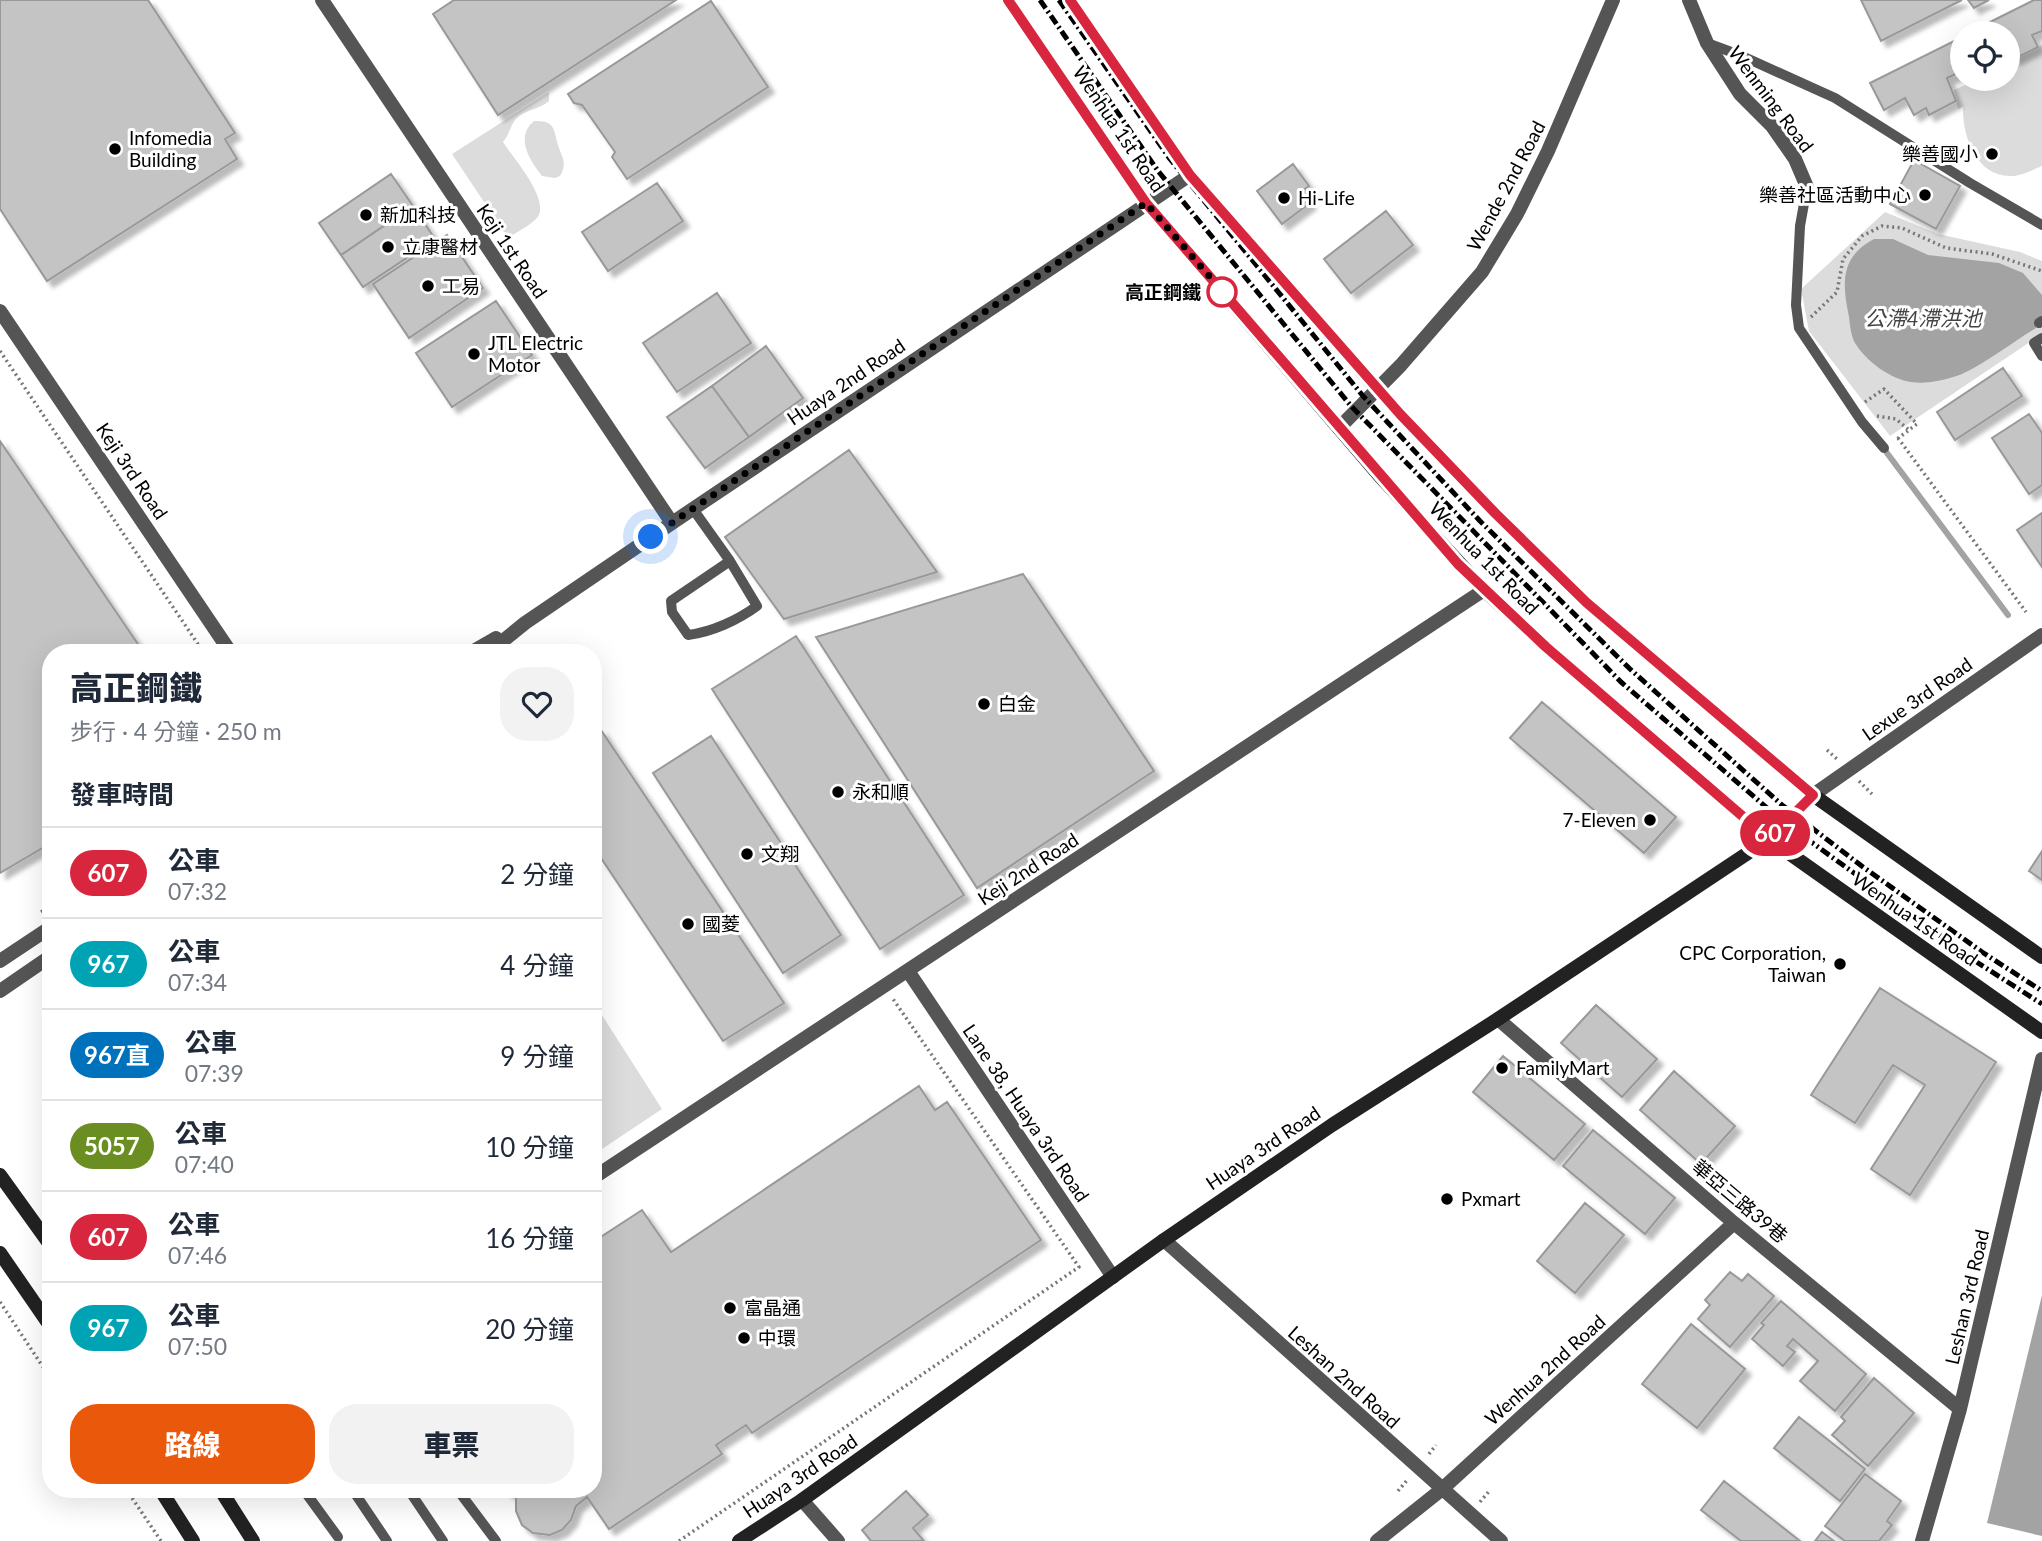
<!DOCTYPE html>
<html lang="zh-TW">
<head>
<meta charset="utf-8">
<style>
	:root { --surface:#fff; --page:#f2f2f3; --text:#1f2937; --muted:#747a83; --line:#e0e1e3; --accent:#ea580c }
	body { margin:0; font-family:Lato,"Noto Sans TC",sans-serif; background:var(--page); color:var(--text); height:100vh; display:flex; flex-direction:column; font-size:26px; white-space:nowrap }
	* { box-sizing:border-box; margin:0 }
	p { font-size:23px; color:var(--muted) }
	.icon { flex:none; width:38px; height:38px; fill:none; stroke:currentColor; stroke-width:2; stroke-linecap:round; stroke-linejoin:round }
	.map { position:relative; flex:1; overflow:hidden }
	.sheet { position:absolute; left:42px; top:644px; width:560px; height:854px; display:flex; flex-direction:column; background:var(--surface); border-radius:28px; box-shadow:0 7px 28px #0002 }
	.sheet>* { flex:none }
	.badge { padding:0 14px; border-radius:23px; font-size:24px; line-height:46px }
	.tools { position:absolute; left:1950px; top:21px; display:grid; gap:14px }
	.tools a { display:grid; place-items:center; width:70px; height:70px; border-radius:50%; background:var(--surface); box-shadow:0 7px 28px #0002; font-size:35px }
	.you { position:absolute; width:35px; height:35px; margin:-18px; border:5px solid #fff; border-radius:50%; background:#1a73e8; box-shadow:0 0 0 10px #1a73e833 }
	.map>.badge { position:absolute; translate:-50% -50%; box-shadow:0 0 0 4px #fff }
	h2 { padding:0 28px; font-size:26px; line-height:63px }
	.round { display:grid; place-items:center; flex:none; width:74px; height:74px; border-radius:28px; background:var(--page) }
	.head { display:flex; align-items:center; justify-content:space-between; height:119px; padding:0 28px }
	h1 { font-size:33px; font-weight:800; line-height:52px }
	.action { display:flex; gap:14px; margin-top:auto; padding:14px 28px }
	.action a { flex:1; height:80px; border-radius:28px; background:var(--accent); color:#fff; font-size:28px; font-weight:800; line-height:80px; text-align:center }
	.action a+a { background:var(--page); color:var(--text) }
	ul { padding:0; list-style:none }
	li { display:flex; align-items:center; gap:21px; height:91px; padding:0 28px; border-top:2px solid var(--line) }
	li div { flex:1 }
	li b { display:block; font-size:26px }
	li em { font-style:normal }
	li .badge { min-width:77px; font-weight:700; text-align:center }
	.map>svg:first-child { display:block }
	.green { fill:#dcdcdc }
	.water { fill:#a3a3a3 }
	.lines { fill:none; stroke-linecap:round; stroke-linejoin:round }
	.stream { stroke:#a3a3a3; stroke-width:6 }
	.building { fill:#c4c4c4; stroke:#999; stroke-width:2; filter:url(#shadow) }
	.path { stroke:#777; stroke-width:3.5; stroke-dasharray:2 3.5; stroke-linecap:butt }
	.lane { stroke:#555; stroke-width:10 }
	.street { stroke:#555; stroke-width:14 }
	.secondary { stroke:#222; stroke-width:14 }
	.rail { stroke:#000; stroke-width:5; stroke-dasharray:10 3.5 2 3.5; stroke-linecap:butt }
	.line-casing { stroke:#fff; stroke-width:16 }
	.line { stroke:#d7263d; stroke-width:10 }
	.walk { stroke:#000; stroke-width:7; stroke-dasharray:0 12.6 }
	.poi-dot { fill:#000; stroke:#fff; stroke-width:2.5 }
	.stop-dot { fill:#fff; stroke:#d7263d; stroke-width:3.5 }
	.labels { text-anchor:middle; stroke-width:6; stroke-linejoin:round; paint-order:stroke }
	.street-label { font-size:19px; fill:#000; stroke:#fff }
	.poi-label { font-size:19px; fill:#000; stroke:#fff; text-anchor:start }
	.stop-label { font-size:19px; font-weight:bold; fill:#000; stroke:#fff; text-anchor:end }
	.water-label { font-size:21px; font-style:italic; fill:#444; stroke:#fff }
</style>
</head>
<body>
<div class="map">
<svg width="2042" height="1541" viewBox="0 0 2042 1541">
	<defs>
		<filter id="shadow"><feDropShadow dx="6" dy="6" stdDeviation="2" flood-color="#0004"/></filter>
	</defs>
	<rect width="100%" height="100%" fill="#fff"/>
	<path class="green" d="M2042 45V166C2032 170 2022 176 2011 176 1976 177 1962 135 1963 107L1958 109 1954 90 1977 79H2007V63Z
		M549 92V101C540 109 528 109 518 117 510 124 510 134 503 142 513 158 553 202 536 219 528 227 516 232 508 238L452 154Z
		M534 121C557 120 553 131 559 148 563 159 567 164 560 176L555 178 542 176C529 160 515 137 534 121Z
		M1885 212 1938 234 2020 252 2042 261V334L1890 436 1809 331 1801 289Z
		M593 1001 662 1109 593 1155Z"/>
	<path class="water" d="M1874 239H1893L1928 255 1999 263 2023 273 2042 295V317L2036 328C2017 339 1972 373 1953 377 1940 381 1925 384 1911 382 1890 379 1866 361 1855 343 1851 336 1850 325 1849 317 1842 283 1840 257 1874 239Z
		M2042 1295V1536L1987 1523Z"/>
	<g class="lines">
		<path class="stream" d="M1887 453 2008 615"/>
	</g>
	<path class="building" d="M0 0H148L235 133 225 139 237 159 47 281 0 209Z
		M454 0H676L498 115 433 14Z
		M1861 0H1962L1881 41Z
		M1968 0H1989L1974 8Z
		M2034 0H2042V31L2032 35 2038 47 2014 59 2007 48V33H1968Z
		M711 1 768 87 627 179 612 157 615 152 582 105 574 103 568 94Z
		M1962 37V71L1947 78 1956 101 1929 115 1926 108 1914 115 1905 98 1884 110 1870 83Z
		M1914 160 1960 186 1936 229 1890 204Z
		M1293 164 1309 186 1301 192 1310 203 1282 224 1257 191Z
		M391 174 413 206 341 255 319 223Z
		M657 183 683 221 608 271 582 232Z
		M413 206 435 239 363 287 341 255Z
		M1386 211 1413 245 1351 293 1324 259Z
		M447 235 483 288 409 338 373 284Z
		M717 293 751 343 677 392 643 343Z
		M496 301 532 355 452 407 416 353Z
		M766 346 803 398 749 437 712 386Z
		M2003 368 2022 396 1955 440 1937 412Z
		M712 386 749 437 705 468 667 417Z
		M2029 414 2042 433V485L2029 494 1992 438Z
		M0 441 144 653H51V843L0 873Z
		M849 450 937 572 784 619 725 537Z
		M2042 513V567L2017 530Z
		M1023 574 1154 771 977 888 816 637Z
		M796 636 964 895 880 949 712 689Z
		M1542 702 1676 817 1644 853 1510 738Z
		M601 730 784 1003 723 1041 593 846V735Z
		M711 736 841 935 783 973 653 773Z
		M2042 851V880L2029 871Z
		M1880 988 1996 1062 1910 1195 1871 1169 1925 1085 1893 1065 1855 1123 1811 1095Z
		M1596 1005 1657 1059 1622 1097 1561 1043Z
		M1503 1056 1585 1124 1554 1160 1473 1092Z
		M1674 1071 1735 1126 1701 1164 1640 1110Z
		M919 1086 935 1110 947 1102 1041 1240 752 1433 746 1425 716 1445 722 1454 609 1529 587 1497 576 1506 571 1520 562 1530 550 1535 533 1533 522 1525 516 1511V1497L504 1489H593V1242L642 1210 671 1252Z
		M1593 1130 1675 1198 1645 1234 1563 1166Z
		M1585 1203 1624 1235 1575 1293 1537 1261Z
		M1730 1272 1742 1281 1748 1274 1774 1296 1730 1347 1698 1319 1710 1305 1705 1300Z
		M1781 1301 1866 1374 1835 1411 1800 1381 1818 1361 1793 1339 1787 1346 1795 1352 1783 1366 1752 1339 1764 1325 1761 1323Z
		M1691 1324 1745 1369 1697 1428 1642 1384Z
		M1874 1378 1914 1413 1868 1466 1832 1435 1845 1421 1841 1417Z
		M1799 1417 1865 1469 1840 1501 1774 1448Z
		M1865 1474 1901 1501 1887 1521 1892 1525 1879 1541H1845L1825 1526Z
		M1724 1481 1800 1541H1741L1701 1510Z
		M906 1491 928 1515 913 1528 924 1541H871L862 1530Z
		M1822 1532 1834 1541H1815Z"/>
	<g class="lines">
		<path class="path" d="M1811 317 1837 292 1843 259 1862 236 1882 226 1902 228 1946 248 1992 254 2042 271
			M0 351 204 653
			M1865 402 1884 389 1917 424 1897 439
			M1877 416 1896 419 1909 430
			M1898 438 2026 612
			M1827 750 1838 760
			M1859 781 1872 794
			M41 912 51 906
			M0 1302 51 1379
			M1429 1454 1436 1445
			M126 1489 161 1541
			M1398 1491 1408 1479
			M1480 1502 1490 1490
			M679 1541 1079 1267 893 999 892 1000"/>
		<path class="lane" d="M1707 43 1742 56 1835 98 1970 183 2042 225
			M1807 187 1800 226 1796 305 1799 328 1862 422 1884 448
			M2039 323 2042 321
			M2042 338 2034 343 2042 356
			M693 509 730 561 757 606C738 620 712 632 688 635L672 612 671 601 730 561
			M303 1489 338 1537
			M352 1489 387 1541
			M408 1489 443 1541
			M457 1489 496 1541"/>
		<path class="street" d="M322 0 672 523
			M1689 0 1707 43 1740 94 1772 126 1795 159 1807 187
			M0 311 231 653
			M1339 428 1401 365 1482 272 1517 214 1548 151 1613 0
			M470 653 496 638
			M488 653 525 623 672 523 1190 175
			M1813 795 2042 635
			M0 961 51 927
			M908 971 1113 1277
			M0 991 51 956
			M1498 1019 1734 1223 1960 1409
			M593 1178 1484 590
			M1164 1240 1501 1541
			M802 1500 838 1541
			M1377 1541 1441 1490 1734 1223
			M1922 1541 1960 1409 2042 1059"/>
		<path class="secondary" d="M1008 0 1146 203 1378 474 1484 590 1546 647 1769 839 2042 1032
			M1070 0 1190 175 1377 389 1496 514 1587 603 1813 795 2042 957
			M0 1175 51 1246
			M0 1253 51 1327
			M160 1489 193 1541
			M220 1489 253 1541
			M739 1541 802 1500 1164 1240 1332 1125 1498 1019 1769 839 1813 795"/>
		<path class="rail" d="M1040 0 1158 171 1351 406 1621 682 1781 820 1975 961 2042 1004
			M1059 0 1170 159 1363 396 1480 521 1630 669 1782 805 1863 867 1982 952 2042 991"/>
	</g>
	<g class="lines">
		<g class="line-casing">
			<path id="line" d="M1008 0 1146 203 1458 564 1546 647 1769 839 1813 795 1587 603 1496 514 1400 414 1190 175 1070 0"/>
		</g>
		<use href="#line" class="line"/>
		<path class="walk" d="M651 537 1146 203 1224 293 1222 292"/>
	</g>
	<g class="poi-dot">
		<circle cx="115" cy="149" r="7"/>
		<circle cx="1992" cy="154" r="7"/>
		<circle cx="1925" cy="195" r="7"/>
		<circle cx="1284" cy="198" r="7"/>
		<circle cx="366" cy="215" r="7"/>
		<circle cx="388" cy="247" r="7"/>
		<circle cx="428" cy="286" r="7"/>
		<circle cx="474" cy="354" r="7"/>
		<circle cx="984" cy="704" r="7"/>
		<circle cx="838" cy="792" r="7"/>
		<circle cx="1650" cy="820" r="7"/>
		<circle cx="747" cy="854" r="7"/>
		<circle cx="688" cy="924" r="7"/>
		<circle cx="1840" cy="964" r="7"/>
		<circle cx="1502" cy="1068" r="7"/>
		<circle cx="1447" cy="1199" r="7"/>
		<circle cx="730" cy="1308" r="7"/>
		<circle cx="744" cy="1338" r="7"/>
	</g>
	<circle class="stop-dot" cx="1222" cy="292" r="14"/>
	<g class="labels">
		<g class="street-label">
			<text transform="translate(1771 99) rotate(53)" y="7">Wenming Road</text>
			<text transform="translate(1119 129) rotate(56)" y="7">Wenhua 1st Road</text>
			<text transform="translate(1506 186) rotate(-62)" y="7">Wende 2nd Road</text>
			<text transform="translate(512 251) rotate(56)" y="7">Keji 1st Road</text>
			<text transform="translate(846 382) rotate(-34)" y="7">Huaya 2nd Road</text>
			<text transform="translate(132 471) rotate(56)" y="7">Keji 3rd Road</text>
			<text transform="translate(1484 558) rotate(46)" y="7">Wenhua 1st Road</text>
			<text transform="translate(1917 699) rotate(-35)" y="7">Lexue 3rd Road</text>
			<text transform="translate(1028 869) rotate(-33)" y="7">Keji 2nd Road</text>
			<text transform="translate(1915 919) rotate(35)" y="7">Wenhua 1st Road</text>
			<text transform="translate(1026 1113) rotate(56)" y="7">Lane 38, Huaya 3rd Road</text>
			<text transform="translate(1263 1148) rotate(-34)" y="7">Huaya 3rd Road</text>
			<text transform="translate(1740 1201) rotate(40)" y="7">華亞三路39巷</text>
			<text transform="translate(1967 1297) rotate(-77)" y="7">Leshan 3rd Road</text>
			<text transform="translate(1545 1370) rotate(-42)" y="7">Wenhua 2nd Road</text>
			<text transform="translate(1344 1377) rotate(42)" y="7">Leshan 2nd Road</text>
			<text transform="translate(800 1476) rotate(-34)" y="7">Huaya 3rd Road</text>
		</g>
		<g class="poi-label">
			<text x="129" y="145">Infomedia<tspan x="129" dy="22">Building</tspan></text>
			<text x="1978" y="161" text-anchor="end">樂善國小</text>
			<text x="1911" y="202" text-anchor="end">樂善社區活動中心</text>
			<text x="1298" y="205">Hi-Life</text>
			<text x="380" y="222">新加科技</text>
			<text x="402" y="254">立康醫材</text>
			<text x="442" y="293">工易</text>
			<text x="488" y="350">JTL Electric<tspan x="488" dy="22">Motor</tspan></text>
			<text x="998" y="711">白金</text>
			<text x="852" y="799">永和順</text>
			<text x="1636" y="827" text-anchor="end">7-Eleven</text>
			<text x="761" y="861">文翔</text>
			<text x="702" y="931">國菱</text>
			<text x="1826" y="960" text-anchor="end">CPC Corporation,<tspan x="1826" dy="22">Taiwan</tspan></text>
			<text x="1516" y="1075">FamilyMart</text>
			<text x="1461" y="1206">Pxmart</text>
			<text x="744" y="1315">富晶通</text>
			<text x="758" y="1345">中環</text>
		</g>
		<g class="stop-label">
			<text x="1201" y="299">高正鋼鐵</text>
		</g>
		<g class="water-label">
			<text x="1923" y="326">公滯4滯洪池</text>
		</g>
	</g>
</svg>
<div class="tools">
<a><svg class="icon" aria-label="locate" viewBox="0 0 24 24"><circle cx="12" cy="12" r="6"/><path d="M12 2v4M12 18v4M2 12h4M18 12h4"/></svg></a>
</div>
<div class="you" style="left:651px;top:537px"></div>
<b class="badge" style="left:1775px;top:833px;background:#d7263d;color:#fff">607</b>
<section class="sheet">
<div class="head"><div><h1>高正鋼鐵</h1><p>步行 · 4 分鐘 · 250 m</p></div><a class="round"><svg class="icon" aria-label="heart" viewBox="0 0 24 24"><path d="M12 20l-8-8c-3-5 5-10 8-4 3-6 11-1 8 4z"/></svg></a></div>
<h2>發車時間</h2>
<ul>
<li><span class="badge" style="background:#d7263d;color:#fff">607</span><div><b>公車</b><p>07:32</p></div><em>2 分鐘</em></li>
<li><span class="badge" style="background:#00a3b4;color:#fff">967</span><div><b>公車</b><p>07:34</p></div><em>4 分鐘</em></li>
<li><span class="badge" style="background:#0072bc;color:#fff">967直</span><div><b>公車</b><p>07:39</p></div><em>9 分鐘</em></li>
<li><span class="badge" style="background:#6b8e23;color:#fff">5057</span><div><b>公車</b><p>07:40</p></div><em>10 分鐘</em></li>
<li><span class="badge" style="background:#d7263d;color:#fff">607</span><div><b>公車</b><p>07:46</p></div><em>16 分鐘</em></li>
<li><span class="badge" style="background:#00a3b4;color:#fff">967</span><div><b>公車</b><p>07:50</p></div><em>20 分鐘</em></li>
</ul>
<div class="action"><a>路線</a><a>車票</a></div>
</section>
</div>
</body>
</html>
